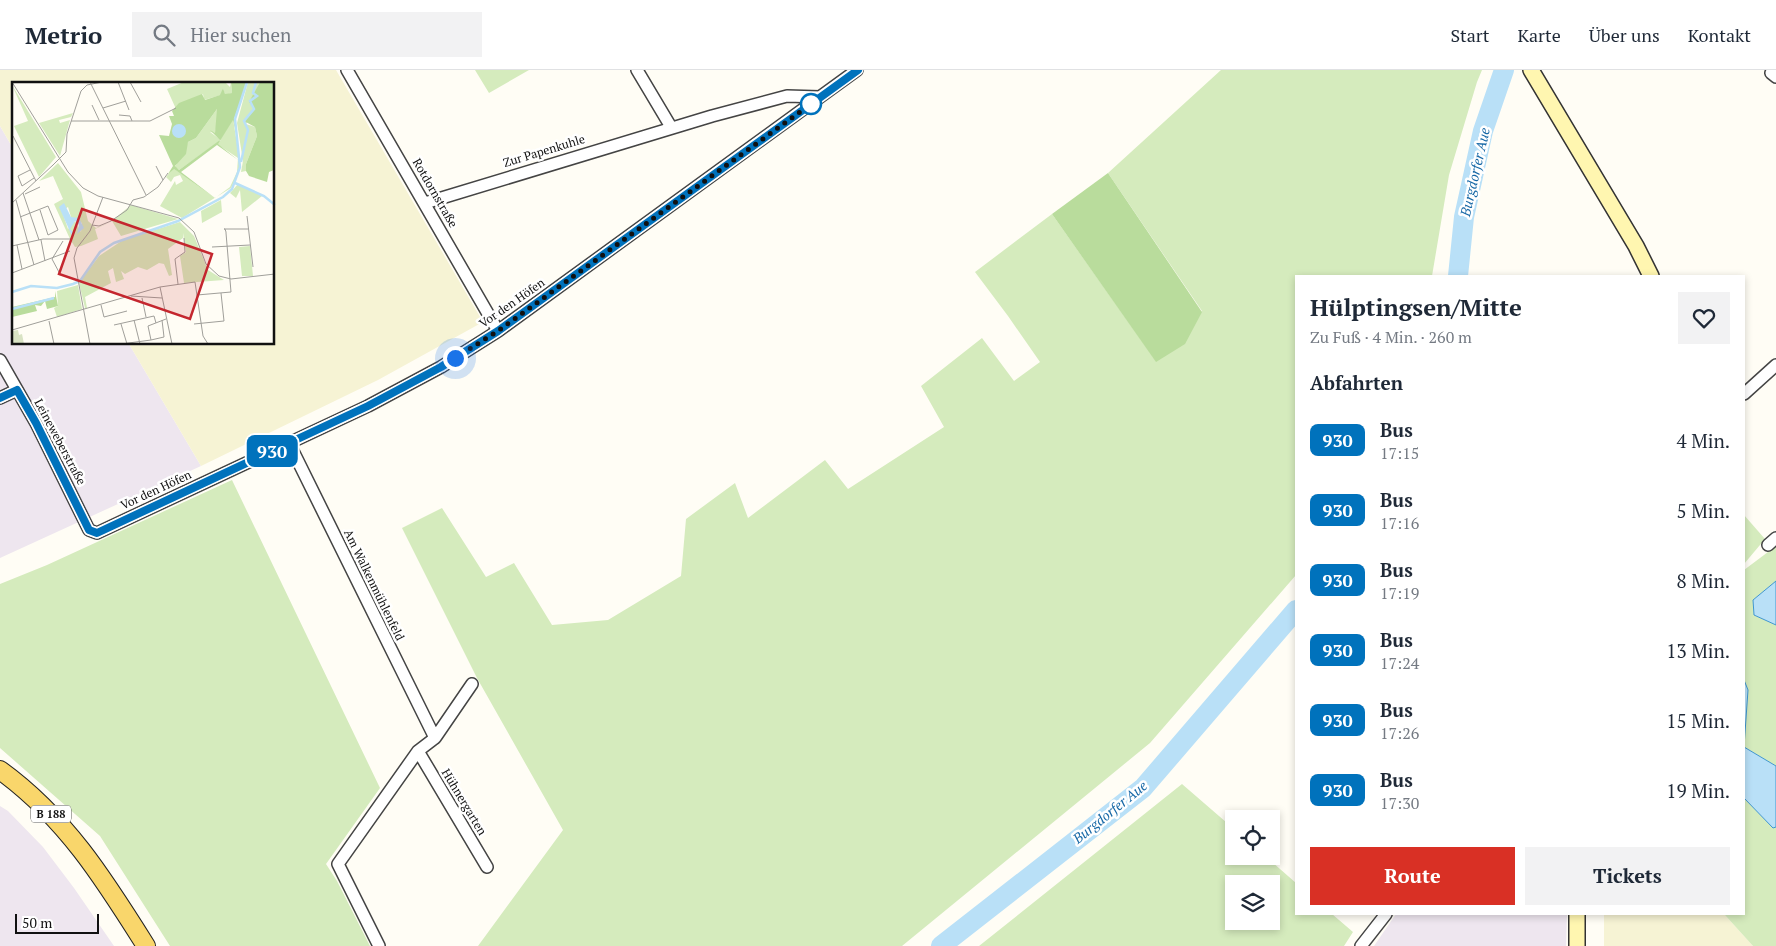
<!DOCTYPE html>
<html lang="de">
<head>
<meta charset="utf-8">
<style>
	:root { --surface:#fff; --page:#f2f2f3; --text:#1f2937; --muted:#747a83; --line:#e0e1e3; --accent:#d93025 }
	body { margin:0; font-family:"PT Serif",serif; background:var(--page); color:var(--text); height:100vh; display:flex; flex-direction:column; font-size:19px; white-space:nowrap }
	* { box-sizing:border-box; margin:0 }
	p { font-size:16px; color:var(--muted) }
	.icon { flex:none; width:28px; height:28px; fill:none; stroke:currentColor; stroke-width:2; stroke-linecap:round; stroke-linejoin:round }
	.map { position:relative; flex:1; overflow:hidden }
	.drawer { position:absolute; left:1295px; top:205px; width:450px; height:640px; display:flex; flex-direction:column; background:var(--surface); border-radius:0px; box-shadow:0 2px 8px #0003 }
	.drawer>* { flex:none }
	.badge { padding:0 10px; border-radius:8px; font-size:18px; line-height:32px }
	.controls { position:absolute; left:1225px; top:740px; display:grid; gap:10px }
	.controls a { display:grid; place-items:center; width:55px; height:55px; border-radius:0px; background:var(--surface); box-shadow:0 2px 8px #0003; font-size:25px }
	.scale { position:absolute; left:15px; bottom:12px; width:84px; box-sizing:border-box; padding-left:5px; border:2px solid #111; border-top:0; font-size:14px; line-height:18px; white-space:nowrap; color:#111; -webkit-text-stroke:4px #fff; paint-order:stroke }
	.you { position:absolute; width:25px; height:25px; margin:-12px; border:4px solid #fff; border-radius:50%; background:#1a73e8; box-shadow:0 0 0 8px #1a73e833 }
	.map>.badge { position:absolute; translate:-50% -50%; box-shadow:0 0 0 2px #fff }
	h2 { padding:0 15px; font-size:19px; line-height:45px }
	.round { display:grid; place-items:center; flex:none; width:52px; height:52px; border-radius:0px; background:var(--page) }
	.overview { display:flex; align-items:center; justify-content:space-between; height:85px; padding:0 15px }
	h1 { font-size:24px; font-weight:700; line-height:38px }
	.primary-button { display:flex; gap:10px; margin-top:auto; padding:10px 15px }
	.primary-button a { flex:1; height:58px; border-radius:0px; background:var(--accent); color:#fff; font-size:20px; font-weight:700; line-height:58px; text-align:center }
	.primary-button a+a { background:var(--page); color:var(--text) }
	ul { padding:0; list-style:none }
	li { display:flex; align-items:center; gap:15px; height:70px; padding:0 15px }
	li div { flex:1 }
	li b { display:block; font-size:19px }
	li em { font-style:normal }
	li .badge { min-width:55px; font-weight:700; text-align:center }
	header { display:flex; align-items:center; gap:30px; box-sizing:border-box; height:70px; padding:0 25px; background:var(--surface); border-bottom:1px solid var(--line) }
	header strong { font-size:24px }
	nav { display:flex; gap:28px; margin-inline-start:auto; font-size:18px }
	.search { width:350px; height:45px; background:var(--page); display:flex; align-items:center; gap:12px; box-sizing:border-box; padding:0 18px; border-radius:0px; color:var(--muted); font-size:19px }
	.map>svg:first-child { display:block }
	.industrial { fill:#eee6ef }
	.farmland { fill:#f6f3d4 }
	.green { fill:#d5ebbd; fill-rule:evenodd }
	.forest { fill:#b9dc9c }
	.water { fill:#b9e0f7; stroke:#3f96cf }
	.lines { fill:none; stroke-linecap:round; stroke-linejoin:round }
	.river { stroke:#b9e0f7; stroke-width:20 }
	.street-casing { stroke:#444; stroke-width:14 }
	.secondary-casing { stroke:#333; stroke-width:18 }
	.primary-casing { stroke:#222; stroke-width:20 }
	.street { stroke:#fff; stroke-width:11 }
	.secondary { stroke:#fff6b0; stroke-width:15 }
	.primary { stroke:#f9d66b; stroke-width:18 }
	.line-casing { stroke:#fff; stroke-width:11 }
	.line { stroke:#0072bc; stroke-width:8 }
	.walk { stroke:#111; stroke-width:5; stroke-dasharray:0 9 }
	.stop-dot { fill:#fff; stroke:#0072bc; stroke-width:2.5 }
	.labels { text-anchor:middle; stroke-width:5; stroke-linejoin:round; paint-order:stroke }
	.shield { fill:#fff; stroke:#585858; stroke-width:1 }
	.shield-label { font-size:11px; font-weight:bold; fill:#111 }
	.street-label { font-size:12px; fill:#111; stroke:#fff }
	.water-label { font-size:14px; font-style:italic; fill:#1768a6; stroke:#fff }
	.inset-river { fill:none; stroke:#b9e0f7; stroke-width:2.5 }
	.inset-road { fill:none; stroke:#a09f9a; stroke-width:1 }
	.view { fill:#c4262e; fill-opacity:0.15; stroke:#c4262e; stroke-width:2.5 }
	.inset-edge { fill:none; stroke:#111; stroke-width:2.5 }
</style>
</head>
<body>
<header>
<strong>Metrio</strong>
<div class="search"><svg class="icon" aria-label="search" viewBox="0 0 24 24"><circle cx="10" cy="10" r="6"/><path d="M15 15l6 6"/></svg>Hier suchen</div>
<nav><a>Start</a><a>Karte</a><a>Über uns</a><a>Kontakt</a></nav>
</header>
<div class="map">
<svg width="1776" height="876" viewBox="0 0 1776 876">
	<rect width="100%" height="100%" fill="#fffdf5"/>
	<path class="industrial" d="M0 56 14 80V274H129L201 396 0 488Z
		M0 736 8 741 43 777 74 818 114 876H0Z
		M1396 844H1567L1566 876H1374Z"/>
	<path class="farmland" d="M0 0H336L483 252 378 310 201 396 129 274H274V14H14V80L0 56Z
		M1604 844H1724L1753 876H1604Z"/>
	<path class="green" d="M475 0H529L489 23Z
		M1221 0H1482L1477 12 1449 105 1432 206H1296V505L1150 673 902 876H478L563 760 477 608 402 458 442 438 486 507 514 493 552 555 608 550 681 506 686 449 735 413 748 448 825 390 848 419 944 357 921 316 982 268 1014 311 1040 292 1008 246 975 202 1052 144 1156 291 1202 241 1108 103Z
		M232 410 380 718 326 794 337 811 370 876H170L100 766 0 678V514L47 495Z
		M1744 445 1765 469 1744 494Z
		M1776 476V511L1753 530 1754 545 1776 555V696L1744 677 1748 620 1744 610V500Z
		M1182 714 1234 759V786H1265L1296 813V844H1332L1353 862 1344 876H979ZM1234 814H1271V851H1234Z
		M1744 728 1773 758 1776 757V876H1753L1724 844H1744Z"/>
	<path class="forest" d="M1108 103 1202 242 1185 274 1156 292 1052 144Z"/>
	<path class="water" d="M1776 511V555L1754 545 1753 530Z
		M1744 610 1748 620 1744 677 1776 696V757L1773 758 1744 728Z"/>
	<g class="lines">
		<path class="river" d="M1458 206 1464 147 1483 61 1504 0
			M941 876 1143 718 1296 540"/>
		<g class="street-casing">
			<path id="street" d="M347 0 498 261
				M637 0 671 57
				M1771 3 1776 7
				M425 133 712 46 787 26 820 27
				M0 290 36 353 89 460 97 463 368 336 441 297 498 261 857 0
				M1744 324 1776 295
				M0 328 17 320
				M289 373 435 668 418 681 338 794 379 876
				M1768 475 1776 468
				M435 668 472 614
				M418 681 487 797
				M1361 876 1386 844"/>
		</g>
		<g class="secondary-casing">
			<path id="secondary" d="M1531 0 1636 176 1651 206
				M1577 876V844"/>
		</g>
		<g class="primary-casing">
			<path id="primary" d="M0 700C65 747 104 809 146 876"/>
		</g>
		<use href="#street" class="street"/>
		<use href="#secondary" class="secondary"/>
		<use href="#primary" class="primary"/>
	</g>
	<g class="lines">
		<g class="line-casing">
			<path id="line" d="M0 328 17 320 36 353 89 460 97 463 368 336 441 297 498 261 858 0"/>
		</g>
		<use href="#line" class="line"/>
		<path class="walk" d="M455 288 498 261 811 34"/>
	</g>
	<circle class="stop-dot" cx="811" cy="34" r="10"/>
	<g class="labels">
		<rect class="shield" x="31" y="735.5" width="40" height="17" rx="4"/>
		<g class="shield-label">
			<text x="51" y="748">B 188</text>
		</g>
		<g class="street-label">
			<text transform="translate(544 81) rotate(-17)" y="4">Zur Papenkuhle</text>
			<text transform="translate(435 123) rotate(60)" y="4">Rotdornstraße</text>
			<text transform="translate(512 233) rotate(-35)" y="4">Vor den Höfen</text>
			<text transform="translate(60 372) rotate(62)" y="4">Leineweberstraße</text>
			<text transform="translate(156 420) rotate(-25)" y="4">Vor den Höfen</text>
			<text transform="translate(374 515) rotate(64)" y="4">Am Walkenmühlenfeld</text>
			<text transform="translate(464 732) rotate(59)" y="4">Hühnergarten</text>
		</g>
		<g class="water-label">
			<text transform="translate(1475 102) rotate(-77)" y="5">Burgdorfer Aue</text>
			<text transform="translate(1110 742) rotate(-39)" y="5">Burgdorfer Aue</text>
		</g>
	</g>
	<g transform="translate(12 12)">
		<rect width="262" height="262" fill="#fffdf5"/>
		<path d="M172 0H213L218 5 219 0 220 11 213 13 211 6 209 13 192 18 191 12 164 27 155 7ZM236 0H248L238 21 243 27 234 42 243 45 245 54 234 82V89L229 90 231 79 225 41ZM0 3 44 75 27 95 2 44 16 39ZM205 27 207 31 203 51 198 50 209 58 167 88 163 85 176 60 184 56ZM61 31 59 35 47 38 48 41 58 38 48 74 27 41ZM221 37 228 80 226 92 219 106 170 136 148 124 163 99 164 103 171 99 168 93 162 95 159 100 154 95 161 86 203 116 218 105 225 90 226 76 205 62ZM46 81 69 110 76 139 84 146 99 140 83 147 86 157 69 164 63 165 58 157 42 122 51 117 41 94 27 99ZM56 125 59 135 70 141 69 150 63 139 56 147 50 129ZM226 102 250 114 230 130 228 108 224 116 218 111ZM209 118 210 130 190 141 189 129ZM119 123 166 137 109 154 100 139ZM168 140 182 154 196 188 212 198 172 201 168 174 174 170 171 151V156L156 167 160 193 157 194 152 182 147 181 135 188 126 185 113 192 109 189 112 197 104 200 101 186 96 189 99 201 73 215 75 226H73L67 201 87 174 111 158ZM238 164 241 194H230L227 165ZM66 203 70 227 45 235 42 226 46 224 45 209Z" fill="#d5ebbd" fill-rule="evenodd"/>
		<path d="M219 0H235L234 4 222 37 224 50 221 38 206 62 226 78 205 63 169 90 203 116 162 87 156 92 161 84 147 53 157 54 160 42 157 34H162L160 29 167 21 190 12 193 18 208 13 211 6 213 12 220 11ZM205 27 203 51 198 48 208 58 167 88 163 84 174 72 176 60 184 56ZM248 0H262V88L257 90 255 100 237 94 234 89V82L245 54 243 45 232 39 243 27 237 20ZM43 209 46 224 35 227 33 219 29 224 23 223 25 229 0 235V225L43 215Z" fill="#b9dc9c" fill-rule="evenodd"/>
		<path d="M6 248 7 253 10 252 12 262H0V249Z" fill="#d9e3c4"/>
		<path d="M160 49a7 7 0 1 1 14 0a7 7 0 1 1-14 0ZM52 121 59 135 67 136 72 146 65 152 67 143 63 139 58 147 63 152 60 154 47 125Z" fill="#b9e0f7"/>
		<path class="inset-river" d="M229 80 236 48 232 39 242 27 238 19 245 14 241 11 244 0M223 101 252 114 263 123M0 210 19 204 45 206 61 202 68 199 88 170 102 161 166 139 211 115 220 107 228 85 223 37 235 0M0 227 42 216"/>
		<path class="inset-road" d="M0 0 56 90 71 106 86 114 167 136 182 150 194 182 207 194 219 197 263 192M78 0 134 113M106 0 117 28M118 0 129 20M80 23 87 38M91 26 114 19M107 33 118 34 120 39M59 39H138L164 26M1 54 24 99M40 84 54 70 55 52 69 9 75 3 90 0M144 84 151 98M18 88 6 94 10 104 22 96M11 111 27 158M13 112 28 105M4 118 22 183M0 121 41 83M28 128 36 153M235 134 241 185M8 135 36 124 46 148 36 153M80 143 87 144 99 139 115 128 121 118 132 115 146 105 156 91M29 158 33 179M5 163 10 187M0 164 31 157H60M200 165 238 163M40 177 51 159M40 177 48 192M0 191 58 169M166 202 163 177 173 170 172 156M148 205 160 262M219 210 214 151V150L213 147H212H236M185 213 219 210M119 214 150 216M130 216 134 235M89 223 92 235 115 229M122 238 128 262M37 239 42 262M109 242 115 262M182 242 212 239 209 211M102 243 142 234 144 241M0 248 148 205 183 200 191 254 196 262M139 258 152 255 150 238M78 262 62 176 65 166 78 149 91 115M109 262 139 258 136 244 154 237"/>
		<path class="view" d="M70 127 200 172 178 237 47 192Z"/>
		<rect width="262" height="262" class="inset-edge"/>
	</g>
</svg>
<div class="controls">
<a><svg class="icon" aria-label="locate" viewBox="0 0 24 24"><circle cx="12" cy="12" r="6"/><path d="M12 2v4M12 18v4M2 12h4M18 12h4"/></svg></a>
<a><svg class="icon" aria-label="layers" viewBox="0 0 24 24"><path d="M12 4l9 5-9 5-9-5zM3 14l9 5 9-5"/></svg></a>
</div>
<div class="scale">50 m</div>
<div class="you" style="left:455px;top:288px"></div>
<b class="badge" style="left:272px;top:381px;background:#0072bc;color:#fff">930</b>
<section class="drawer">
<div class="overview"><div><h1>Hülptingsen/Mitte</h1><p>Zu Fuß · 4 Min. · 260 m</p></div><a class="round"><svg class="icon" aria-label="heart" viewBox="0 0 24 24"><path d="M12 20l-8-8c-3-5 5-10 8-4 3-6 11-1 8 4z"/></svg></a></div>
<h2>Abfahrten</h2>
<ul>
<li><span class="badge" style="background:#0072bc;color:#fff">930</span><div><b>Bus</b><p>17:15</p></div><em>4 Min.</em></li>
<li><span class="badge" style="background:#0072bc;color:#fff">930</span><div><b>Bus</b><p>17:16</p></div><em>5 Min.</em></li>
<li><span class="badge" style="background:#0072bc;color:#fff">930</span><div><b>Bus</b><p>17:19</p></div><em>8 Min.</em></li>
<li><span class="badge" style="background:#0072bc;color:#fff">930</span><div><b>Bus</b><p>17:24</p></div><em>13 Min.</em></li>
<li><span class="badge" style="background:#0072bc;color:#fff">930</span><div><b>Bus</b><p>17:26</p></div><em>15 Min.</em></li>
<li><span class="badge" style="background:#0072bc;color:#fff">930</span><div><b>Bus</b><p>17:30</p></div><em>19 Min.</em></li>
</ul>
<div class="primary-button"><a>Route</a><a>Tickets</a></div>
</section>
</div>
</body>
</html>
